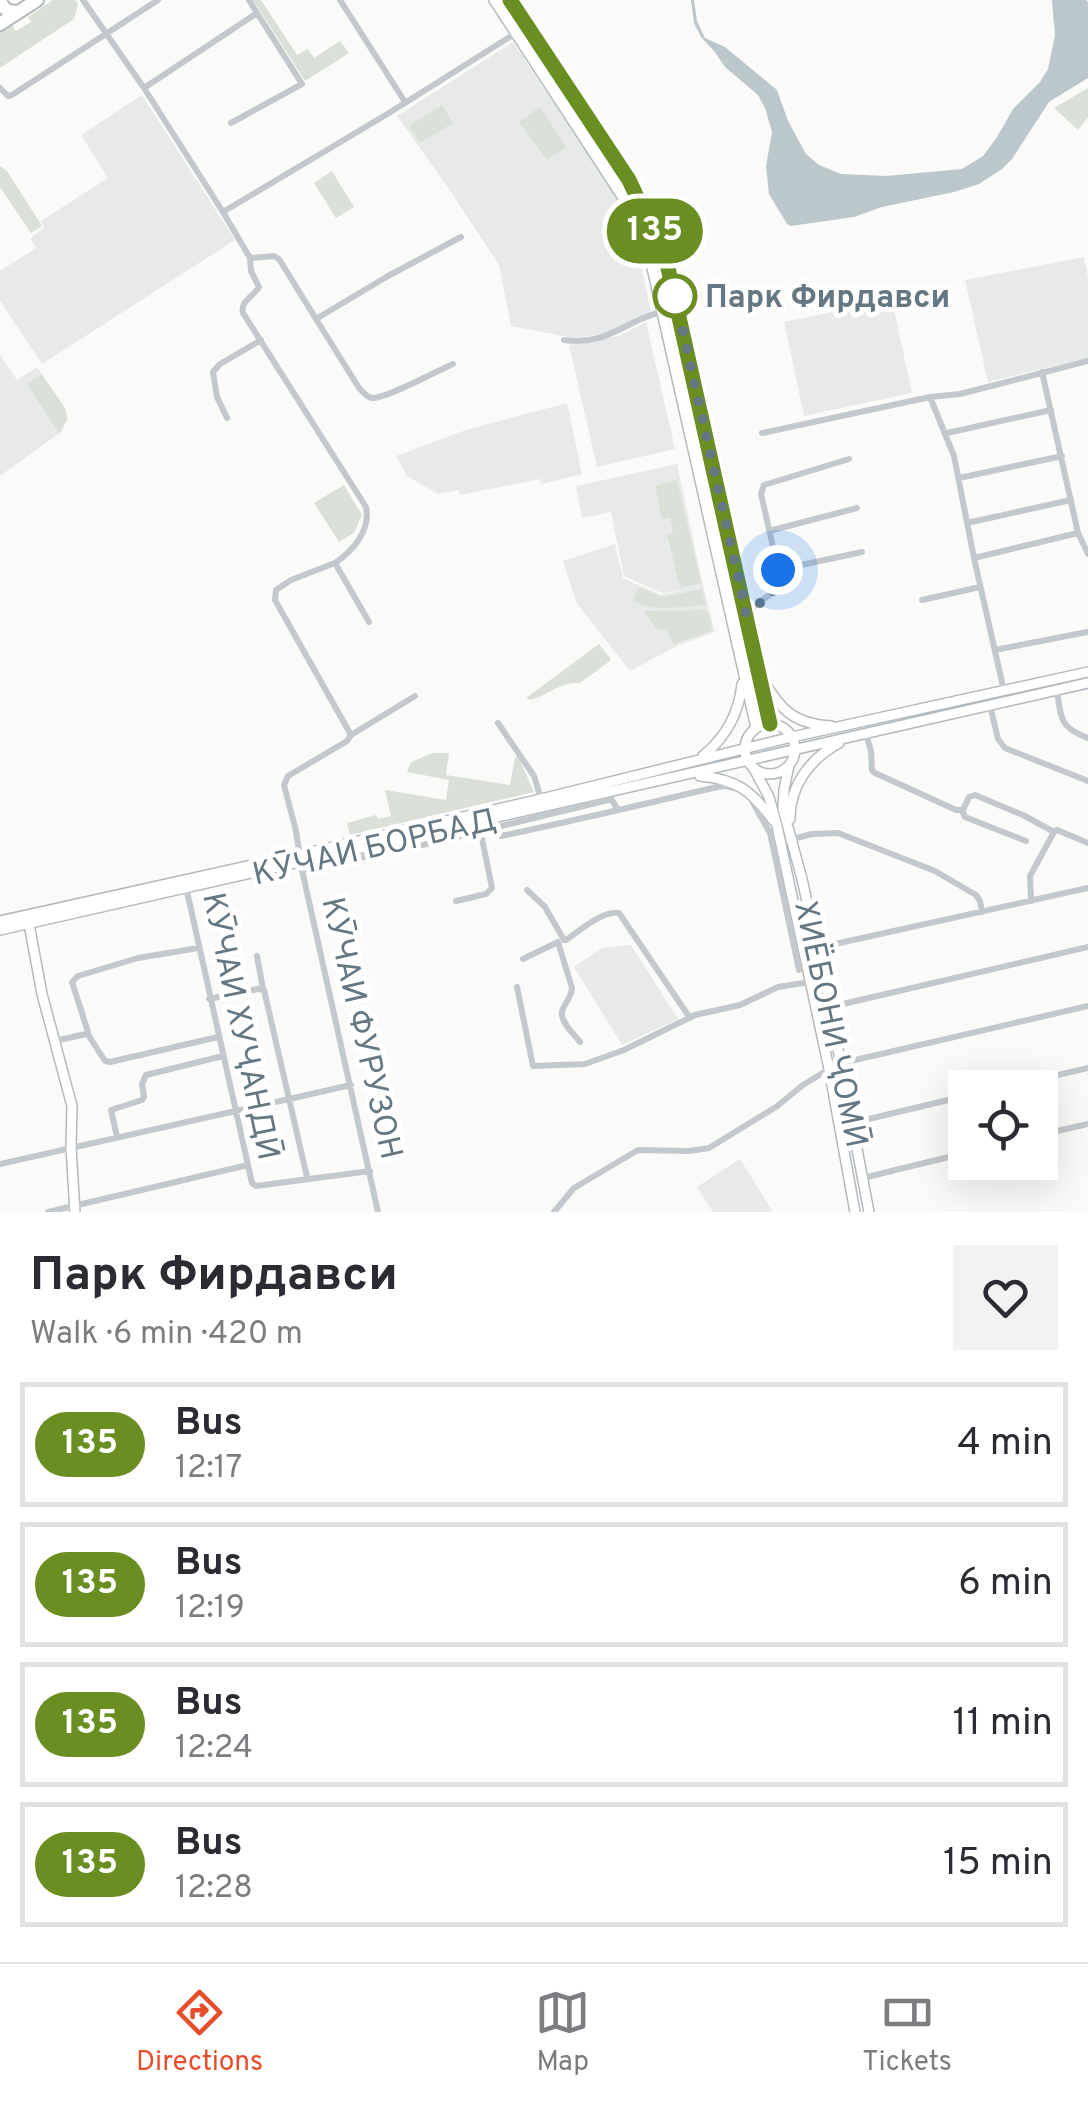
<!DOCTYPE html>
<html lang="en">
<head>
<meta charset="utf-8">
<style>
	:root { --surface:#fff; --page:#f2f2f3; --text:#2b2b33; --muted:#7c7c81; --line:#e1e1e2; --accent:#e64e2c }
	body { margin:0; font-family:Overpass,sans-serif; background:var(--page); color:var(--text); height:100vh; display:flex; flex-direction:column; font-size:38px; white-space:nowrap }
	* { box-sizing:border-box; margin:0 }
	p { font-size:32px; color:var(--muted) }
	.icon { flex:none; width:55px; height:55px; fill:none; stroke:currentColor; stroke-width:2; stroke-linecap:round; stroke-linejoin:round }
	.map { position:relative; height:1212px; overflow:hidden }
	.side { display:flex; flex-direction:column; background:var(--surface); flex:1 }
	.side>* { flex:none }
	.badge { padding:0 20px; border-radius:32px; font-size:35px; line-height:65px }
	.controls { position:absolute; left:948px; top:1070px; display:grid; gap:20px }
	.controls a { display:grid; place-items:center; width:110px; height:110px; border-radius:0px; background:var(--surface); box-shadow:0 10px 40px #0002; font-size:50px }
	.you { position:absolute; width:50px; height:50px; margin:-25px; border:8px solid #fff; border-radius:50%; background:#1a73e8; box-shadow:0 0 0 15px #1a73e833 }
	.map>.badge { position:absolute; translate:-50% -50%; box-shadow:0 0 0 5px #fff }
	.round { display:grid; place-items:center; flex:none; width:105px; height:105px; border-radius:0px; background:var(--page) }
	.summary { display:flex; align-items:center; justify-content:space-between; height:170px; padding:0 30px }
	h1 { font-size:48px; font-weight:700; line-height:75px }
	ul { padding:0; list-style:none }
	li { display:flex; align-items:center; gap:30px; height:125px; margin:0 20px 15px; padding:0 10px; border:5px solid var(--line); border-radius:0px }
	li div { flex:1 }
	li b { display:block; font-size:38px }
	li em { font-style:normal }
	li .badge { min-width:110px; font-weight:700; text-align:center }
	.tabs { display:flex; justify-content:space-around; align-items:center; height:140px; border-top:2px solid var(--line); background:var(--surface); font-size:28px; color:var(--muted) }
	.tabs a { display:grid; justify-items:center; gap:5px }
	.tabs .current { color:var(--accent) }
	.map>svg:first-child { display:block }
	.built { fill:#e8e9e9 }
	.green { fill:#dadfd7 }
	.water { fill:#bbc7cb }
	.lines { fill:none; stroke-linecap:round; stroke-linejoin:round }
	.secondary-casing { stroke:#b3babf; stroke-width:12 }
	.highway-casing { stroke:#b4b9bd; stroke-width:16 }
	.street { stroke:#c3c8cc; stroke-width:6 }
	.secondary { stroke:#fff; stroke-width:9 }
	.highway { stroke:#fff; stroke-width:12 }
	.line-casing { stroke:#fff; stroke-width:22 }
	.line { stroke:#6b8e23; stroke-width:15 }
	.walk { stroke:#647783; stroke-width:10; stroke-dasharray:0 18 }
	.stop-dot { fill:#fff; stroke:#6b8e23; stroke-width:5 }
	.labels { text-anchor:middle; stroke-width:10; stroke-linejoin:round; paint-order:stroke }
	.stop-label { font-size:32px; font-weight:bold; fill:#647783; stroke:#fff; text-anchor:start }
	.street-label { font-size:32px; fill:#647783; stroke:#fff }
</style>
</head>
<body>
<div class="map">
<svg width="1088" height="1212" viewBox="0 0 1088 1212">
	<rect width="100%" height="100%" fill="#fafaf8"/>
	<path class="built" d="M513 42 623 207 638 251 651 312 610 333 574 338 511 326 499 265 449 189 397 116Z
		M142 95 235 240 42 364 0 301V271L36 248 30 238 44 228 41 221 108 178 81 135Z
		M1084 257 1088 277V358L988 382 965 280Z
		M892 300 912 393 804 416 784 322Z
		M646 322 675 449 597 467 569 345 619 336Z
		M0 355 17 380 37 367 65 408 68 419 61 432 0 476Z
		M567 403 582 474 541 484 540 479 460 495 458 490 438 494 407 476 396 456 466 430Z
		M677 464 703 586 715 632 677 646 630 671 576 602 563 561 615 544 623 578 661 595 683 590 662 593 624 576 611 512 582 518 576 486Z
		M631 945 678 1019 622 1045 574 967 602 948Z
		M740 1159 773 1212H713L697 1187Z"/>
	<path class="green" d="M53 0H75L78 4 74 19 0 68V30L7 25H12L16 31 31 22 28 17Z
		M253 0H261L297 55 308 49 314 58 340 41 349 53 305 81Z
		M1088 88V117L1078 130 1054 108Z
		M442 105 453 123 420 143 409 126Z
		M540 107 566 147 547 160 519 122Z
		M0 166 7 171 42 226 31 233 0 187Z
		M332 171 354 207 336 218 314 183Z
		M42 375 65 408 67 419 59 433 27 384Z
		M677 480 701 583 680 588 667 534 673 532 670 518 662 519 655 486Z
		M344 485 362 515 354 533 339 542 314 503Z
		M638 587 663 597 702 589 706 605C684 606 651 613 633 601Z
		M705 610 709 614 712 631 674 644 667 631 656 628 644 611Z
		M599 644 611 659 610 661 580 683C562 681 547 696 530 700L526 698Z
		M433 753H449L446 775 510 785 515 758 518 756 534 792 350 835 347 823 376 815 378 819 391 816 385 790 446 800 449 780 407 772 411 762Z"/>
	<path class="water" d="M691 0H694L697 21 705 38 725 47 777 90 788 121 806 154 819 165 841 174 886 176 962 169 983 156 997 137 1013 109 1040 82 1048 69 1055 35 1052 0H1086L1088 2V78L1049 102 1012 159 1002 169 979 184 954 192 882 207 854 217 791 226 787 224 769 194 766 166 772 132 765 108 758 95 725 67 714 51 701 37 694 23Z"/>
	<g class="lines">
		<g class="secondary-casing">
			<path id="secondary" d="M494 0 623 198 648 250 756 728
				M510 0 629 180 648 215 666 259 770 724
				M762 678C780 709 793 724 831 726
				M745 749a25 25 0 1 1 50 0a25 25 0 1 1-50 0Z
				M703 756C726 737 739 713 742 684
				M789 765 784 790 783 809 802 879 830 1007 869 1212
				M753 767 769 797 777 826 829 1069 855 1212
				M700 776C736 779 752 791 773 820
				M790 819C790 785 810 759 839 743
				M0 921 302 854 541 799 792 737 1088 672
				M29 924 42 994 72 1106 71 1147 75 1212
				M0 930 1088 683"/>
		</g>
		<g class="highway-casing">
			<path id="highway" d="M0 0C3 10 9 12 18 12
				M0 24 37 0"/>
		</g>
		<path class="street" d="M83 0 144 88 223 212 389 113 527 26
			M340 0 405 102
			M0 88 8 96 12 95 158 0
			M144 88 257 13 249 0
			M231 123 302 84 257 13
			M223 212 250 258 274 256 279 259 316 319 388 276 461 237
			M250 258 251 271 259 287C253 297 240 301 243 313L366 507C371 530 353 551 335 563
			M316 319 359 388C364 393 366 397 373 398 385 399 439 370 453 364
			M564 340C608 346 624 321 661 312
			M1042 372 1078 533 1088 554
			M930 397 954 456 974 558 1004 691
			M227 418 217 397 213 372 220 364 261 340
			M762 433 930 397 960 394 1088 361
			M947 433 1051 410
			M959 478 1062 456
			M967 523 1071 500
			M769 531 857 508
			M974 558 1078 533
			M778 570 862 552
			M922 600 980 587
			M746 613 777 589 780 578 761 494 764 485 849 459
			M369 622 335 563 291 580 276 590 275 600 351 735 347 741 288 776 284 785 296 831 302 870 378 1212
			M995 650 1087 632
			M1057 690C1061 718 1059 727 1088 738
			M990 705 998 739 1005 748 1088 781
			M498 723 534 776 541 799
			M866 734 871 751 872 770 875 773 956 810H963L969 797 975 795 1023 815 1054 832
			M351 735 415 696
			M752 801 770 833 799 970
			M962 810 965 817 1026 841
			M501 836C573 821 645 804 717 787L726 786 734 788
			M781 842 812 834 838 833 935 871 976 895 980 901 982 912
			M302 870 427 844 608 800H612L618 810
			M186 887 252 1183 256 1186 370 1171
			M527 890 545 907 564 940
			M456 901 486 894 492 888 480 829
			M1031 901 1030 876 1054 832 1057 830 1088 843
			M566 940C581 930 601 911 619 913L690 1018
			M817 948 1088 888
			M257 956 263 989
			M523 959 558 942 572 988C571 999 563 1005 562 1012 560 1022 575 1035 580 1042
			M517 987 533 1066 585 1064 624 1050 695 1015 740 1005 778 987 810 982
			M209 999 258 989 264 990 307 1177
			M830 1007 1088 947
			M87 1033 105 1061 110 1062 218 1037
			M55 1041 86 1034 88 1032 73 985 72 982 78 976 138 958 198 948
			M842 1063 1088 1006
			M1003 1088 1088 1068
			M852 1123 965 1096
			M1040 1135 1088 1124
			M117 1137 111 1110 142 1100 144 1097 142 1084 146 1075 223 1056
			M0 1164 351 1085
			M863 1178 965 1153
			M48 1212 248 1165
			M554 1212 574 1188 638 1150 689 1151 709 1148 776 1107 803 1085 829 1069"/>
		<use href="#secondary" class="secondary"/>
		<use href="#highway" class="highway"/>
	</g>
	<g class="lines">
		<g class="line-casing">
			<path id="line" d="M510 0 629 180 666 259 770 724"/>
		</g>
		<use href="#line" class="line"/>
		<path class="walk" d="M675 296 746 613C761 601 783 592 778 570"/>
	</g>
	<circle class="stop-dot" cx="675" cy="296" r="20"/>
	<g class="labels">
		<g class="stop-label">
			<text x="705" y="307">Парк Фирдавси</text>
		</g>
		<g class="street-label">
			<text transform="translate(374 846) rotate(-13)" y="11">КӮЧАИ БОРБАД</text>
			<text transform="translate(832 1024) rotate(78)" y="11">ХИЁБОНИ ҶОМӢ</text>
			<text transform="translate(242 1026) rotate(78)" y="11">КӮЧАИ ХУҶАНДӢ</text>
			<text transform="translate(363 1028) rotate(77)" y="11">КӮЧАИ ФУРУЗОН</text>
		</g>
	</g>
</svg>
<div class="controls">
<a><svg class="icon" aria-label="locate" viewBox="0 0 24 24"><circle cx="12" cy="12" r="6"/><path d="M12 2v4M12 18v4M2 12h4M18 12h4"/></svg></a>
</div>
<div class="you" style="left:778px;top:570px"></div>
<b class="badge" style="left:655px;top:231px;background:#6b8e23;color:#fff">135</b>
</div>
<section class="side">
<div class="summary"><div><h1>Парк Фирдавси</h1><p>Walk · 6 min · 420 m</p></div><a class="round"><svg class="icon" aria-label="heart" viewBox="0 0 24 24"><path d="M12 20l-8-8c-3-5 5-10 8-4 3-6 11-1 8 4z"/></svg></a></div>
<ul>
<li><span class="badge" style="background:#6b8e23;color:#fff">135</span><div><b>Bus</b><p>12:17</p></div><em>4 min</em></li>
<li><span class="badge" style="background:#6b8e23;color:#fff">135</span><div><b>Bus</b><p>12:19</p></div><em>6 min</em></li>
<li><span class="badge" style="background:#6b8e23;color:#fff">135</span><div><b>Bus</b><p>12:24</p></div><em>11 min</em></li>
<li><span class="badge" style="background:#6b8e23;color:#fff">135</span><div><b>Bus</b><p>12:28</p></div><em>15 min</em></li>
</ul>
</section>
<nav class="tabs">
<a class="current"><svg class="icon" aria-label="directions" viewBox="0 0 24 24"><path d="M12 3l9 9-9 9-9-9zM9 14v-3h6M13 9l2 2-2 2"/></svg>Directions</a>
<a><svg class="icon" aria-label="map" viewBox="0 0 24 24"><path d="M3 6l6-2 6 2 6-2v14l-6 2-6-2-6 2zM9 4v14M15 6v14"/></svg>Map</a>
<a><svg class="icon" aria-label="tickets" viewBox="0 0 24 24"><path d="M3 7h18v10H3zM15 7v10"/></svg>Tickets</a>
</nav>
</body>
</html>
